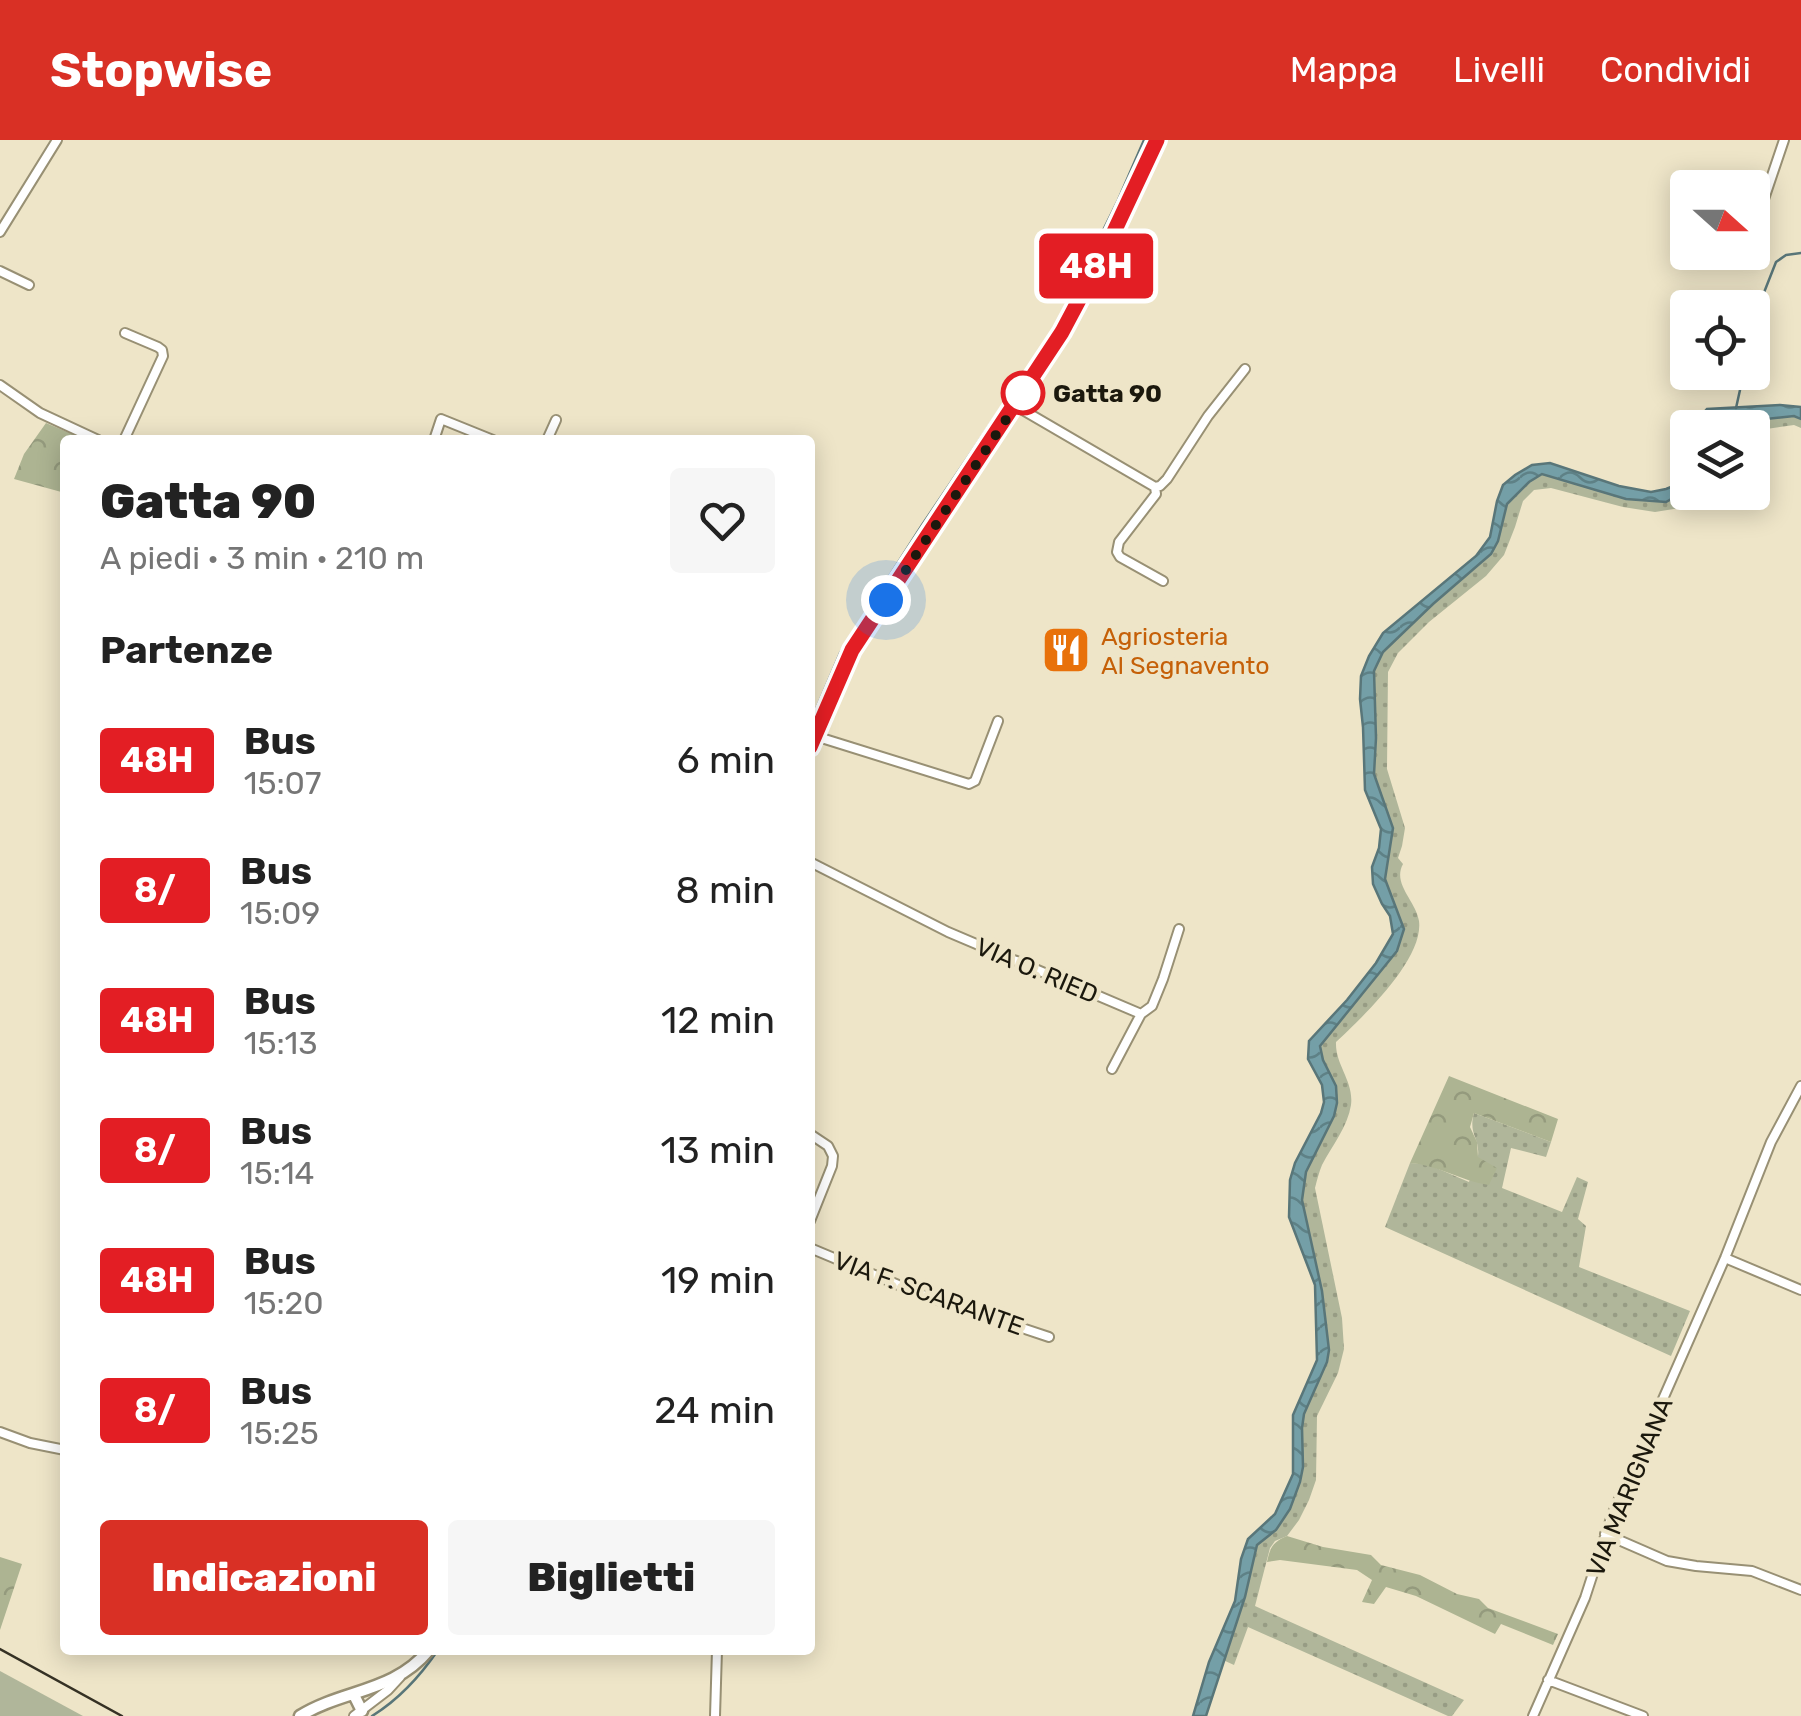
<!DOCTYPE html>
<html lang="it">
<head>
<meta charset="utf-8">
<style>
	:root { --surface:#fff; --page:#f6f6f6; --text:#222; --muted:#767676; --accent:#d93025 }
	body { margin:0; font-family:Rubik,sans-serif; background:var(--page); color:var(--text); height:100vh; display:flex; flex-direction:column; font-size:38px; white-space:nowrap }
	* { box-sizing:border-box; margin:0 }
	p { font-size:32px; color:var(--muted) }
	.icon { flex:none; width:55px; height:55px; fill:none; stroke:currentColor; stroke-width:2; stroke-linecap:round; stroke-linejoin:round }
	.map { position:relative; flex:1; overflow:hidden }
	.side { position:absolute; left:60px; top:295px; width:755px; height:1220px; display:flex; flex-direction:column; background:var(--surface); border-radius:10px; box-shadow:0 5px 25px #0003 }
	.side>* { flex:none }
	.badge { padding:0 20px; border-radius:8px; font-size:35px; line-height:65px }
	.needle { width:65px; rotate:111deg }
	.controls { position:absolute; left:1670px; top:30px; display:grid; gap:20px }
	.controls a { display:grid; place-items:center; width:100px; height:100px; border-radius:10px; background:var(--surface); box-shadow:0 5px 25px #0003; font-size:50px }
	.you { position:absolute; width:50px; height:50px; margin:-25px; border:8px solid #fff; border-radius:50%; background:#1a73e8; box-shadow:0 0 0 15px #1a73e833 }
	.map>.badge { position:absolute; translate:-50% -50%; box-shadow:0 0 0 5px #fff }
	h2 { padding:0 40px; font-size:38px; line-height:90px }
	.round { display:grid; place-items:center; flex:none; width:105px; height:105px; border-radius:10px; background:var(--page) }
	.summary { display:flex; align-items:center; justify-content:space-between; height:170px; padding:0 40px }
	h1 { font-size:48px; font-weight:800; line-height:75px }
	.action { display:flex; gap:20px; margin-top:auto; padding:20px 40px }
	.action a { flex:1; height:115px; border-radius:10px; background:var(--accent); color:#fff; font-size:40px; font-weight:800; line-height:115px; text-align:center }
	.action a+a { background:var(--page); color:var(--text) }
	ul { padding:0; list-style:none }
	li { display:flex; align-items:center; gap:30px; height:130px; padding:0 40px }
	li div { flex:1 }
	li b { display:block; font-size:38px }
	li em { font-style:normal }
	li .badge { min-width:110px; font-weight:700; text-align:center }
	header { display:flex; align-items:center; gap:60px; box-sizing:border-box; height:140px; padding:0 50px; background:var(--accent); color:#fff }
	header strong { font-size:48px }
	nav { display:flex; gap:55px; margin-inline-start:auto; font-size:35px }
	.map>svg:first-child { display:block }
	.grass { fill:url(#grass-dots) }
	.forest { fill:url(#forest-crowns) }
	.park { fill:#b0b69a }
	.water { fill:url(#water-waves); stroke:#597679; stroke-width:2.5 }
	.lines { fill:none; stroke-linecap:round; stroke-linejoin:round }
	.stream { stroke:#597679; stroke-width:2.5 }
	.minor-casing { stroke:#989074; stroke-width:12 }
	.tertiary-casing { stroke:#989074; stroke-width:15 }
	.minor { stroke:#fff; stroke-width:8 }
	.tertiary { stroke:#fff; stroke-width:10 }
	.rail { stroke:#353124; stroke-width:2.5 }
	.line-casing { stroke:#fff; stroke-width:22 }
	.line { stroke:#e31e24; stroke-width:15 }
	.walk { stroke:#1b180d; stroke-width:10; stroke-dasharray:0 18 }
	.stop-dot { fill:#fff; stroke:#e31e24; stroke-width:5 }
	.labels { text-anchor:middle; stroke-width:9; stroke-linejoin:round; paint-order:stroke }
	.stop-label { font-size:25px; font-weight:bold; fill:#1b180d; stroke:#eee5c8; text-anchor:start }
	.food-label { font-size:25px; fill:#c56008; stroke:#eee5c8; text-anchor:start }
	.street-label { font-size:25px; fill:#1b180d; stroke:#eee5c8 }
</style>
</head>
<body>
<header>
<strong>Stopwise</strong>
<nav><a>Mappa</a><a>Livelli</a><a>Condividi</a></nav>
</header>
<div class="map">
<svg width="1801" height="1576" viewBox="0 0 1801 1576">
	<defs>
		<pattern id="grass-dots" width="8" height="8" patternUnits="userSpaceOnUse" patternTransform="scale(2.5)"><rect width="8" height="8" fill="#b0b69a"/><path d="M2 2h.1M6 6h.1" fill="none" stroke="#979c84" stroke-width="1.8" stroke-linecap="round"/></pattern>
		<pattern id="forest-crowns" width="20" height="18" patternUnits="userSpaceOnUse" patternTransform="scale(2.5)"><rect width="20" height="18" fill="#adb492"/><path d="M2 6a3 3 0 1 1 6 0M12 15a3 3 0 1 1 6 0" fill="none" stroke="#949a7d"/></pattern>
		<pattern id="water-waves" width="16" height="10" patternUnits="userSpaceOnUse" patternTransform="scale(2.5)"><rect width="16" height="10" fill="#749fa7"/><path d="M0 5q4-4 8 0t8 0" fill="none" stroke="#5e8186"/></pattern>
	</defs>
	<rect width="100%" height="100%" fill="#eee5c8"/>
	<path class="grass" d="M1794 276 1801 279V288L1794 285 1753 291 1752 288H1706L1708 284Z
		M1541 334 1626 359 1666 362 1687 350 1688 352 1699 353 1695 360 1680 368 1655 372 1623 367 1551 348 1534 350 1523 361 1515 387 1504 415 1486 436 1429 482 1398 513 1388 532 1387 629 1405 688 1402 706 1398 718 1403 724C1392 744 1416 761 1419 781 1424 819 1362 878 1336 902 1335 925 1354 941 1351 965 1348 986 1332 1006 1322 1025 1319 1032 1317 1040 1315 1048L1342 1178 1344 1209 1338 1233 1317 1276 1316 1340 1309 1360 1299 1380 1287 1396 1275 1401 1270 1408 1255 1466 1464 1560 1452 1576H1448L1248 1487 1234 1525 1223 1520 1244 1457 1257 1405 1276 1390 1290 1369 1304 1273 1327 1222 1329 1210 1322 1151 1302 1060 1306 1032 1334 976 1337 963 1336 946 1323 920 1320 906 1404 789 1385 739 1393 688 1374 634 1376 598 1374 531 1383 512 1498 400 1507 364 1529 342Z
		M1474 973 1551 1002 1546 1017 1511 1008 1502 1048 1562 1072 1577 1037 1588 1042 1578 1079 1586 1086 1579 1127 1690 1171 1671 1216 1385 1087 1410 1023 1427 1024 1469 1042C1472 1034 1477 1025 1478 1016 1480 998 1468 994 1474 973Z"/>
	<path class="forest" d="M46 283 86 300H65V353L14 339 24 314Z
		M1449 936 1558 979 1551 1002 1474 973 1470 987 1477 1002 1478 1017 1497 1028 1489 1045C1461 1041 1438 1025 1410 1023Z
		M1287 1396 1323 1407 1371 1415 1381 1425 1420 1435 1457 1454 1479 1459 1488 1468 1558 1494 1553 1505 1501 1484 1495 1494 1416 1456 1386 1447 1374 1464 1362 1462 1372 1440 1357 1430 1280 1420 1267 1422C1270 1407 1273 1402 1287 1396Z
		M0 1417 22 1424 0 1490Z"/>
	<path class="park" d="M0 1531 83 1576H0Z"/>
	<path class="water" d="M1780 265 1801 267V279L1794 276 1691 287 1707 269Z
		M1687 296V350L1666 362 1626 359 1542 334 1529 342 1507 364 1498 401 1491 414 1433 464 1383 512 1374 531 1376 598 1374 634 1393 688 1385 739 1404 789 1397 811 1320 906 1323 920 1336 946 1337 963 1334 976 1306 1032 1302 1060 1322 1151 1329 1210 1327 1222 1304 1274 1302 1288 1303 1327 1300 1342 1290 1369 1276 1390 1257 1405 1245 1457 1206 1576H1193L1209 1522 1235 1461 1241 1419 1248 1399 1275 1374 1293 1334V1275L1317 1220 1315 1145 1289 1077 1290 1040 1295 1023 1321 973 1324 962 1322 945 1308 919 1309 901 1347 860 1376 823 1393 794 1390 776 1382 764 1373 744 1372 727 1379 708 1381 689 1365 650 1363 587 1360 559 1361 536 1369 516 1383 493 1476 416 1490 397 1497 361 1503 345 1515 335 1532 325 1550 323 1619 346 1651 352 1666 349 1676 345 1684 326V307Z"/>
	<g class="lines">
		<path class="stream" d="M1752 183 1776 122 1786 115 1801 113
			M1736 268 1744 232
			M810 583 840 513 922 385 1055 188 1118 60 1144 0
			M372 1576C398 1560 421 1535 438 1510"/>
		<g class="minor-casing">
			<path id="minor" d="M1760 71 1784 0
				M0 92 57 0
				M0 131 29 145
				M0 245 40 273 98 300
				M1016 266 1155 347 1160 346 1167 339 1208 276 1245 229
				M124 300 163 216 162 210 158 207 125 193
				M434 300 441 279 493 300
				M547 300 556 280
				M1155 347 1156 354 1119 402 1117 412 1120 417 1163 441
				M815 596 969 644 975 641 998 581
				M810 722 948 792 1141 874
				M1112 929 1141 874 1152 866 1163 839 1179 789
				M810 994 828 1006 833 1016 832 1026 810 1081
				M810 1108 920 1154 1049 1197
				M1725 1118 1801 1150
				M0 1292 30 1303 65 1310
				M1605 1394 1667 1421 1696 1426 1752 1431 1801 1450
				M1548 1540 1643 1576
				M354 1576 388 1550 400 1537
				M715 1576 717 1510
				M1533 1576 1585 1458 1612 1375 1725 1118 1771 1002 1801 946"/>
		</g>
		<g class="tertiary-casing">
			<path id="tertiary" d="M810 607 841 531 852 510 1062 192 1105 111 1157 0
				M354 1555 362 1571
				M300 1576C344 1549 393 1553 429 1510"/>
		</g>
		<use href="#minor" class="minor"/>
		<use href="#tertiary" class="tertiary"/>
		<path class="rail" d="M0 1509 122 1576"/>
	</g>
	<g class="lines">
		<g class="line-casing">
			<path id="line" d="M810 607 852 510 1062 192 1105 111 1157 0"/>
		</g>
		<use href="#line" class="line"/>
		<path class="walk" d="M886 460 1031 242 1023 253"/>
	</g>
	<defs>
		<g id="restaurant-square" transform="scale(2.5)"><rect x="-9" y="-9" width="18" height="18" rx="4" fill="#e8710a" stroke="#eee5c8"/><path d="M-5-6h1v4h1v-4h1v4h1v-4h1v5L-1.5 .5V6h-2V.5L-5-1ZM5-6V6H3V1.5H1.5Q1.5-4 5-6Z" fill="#fff"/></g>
	</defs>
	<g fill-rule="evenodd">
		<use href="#restaurant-square" x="1066" y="510"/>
	</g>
	<circle class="stop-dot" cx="1023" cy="253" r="20"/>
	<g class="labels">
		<g class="stop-label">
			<text x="1053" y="262">Gatta 90</text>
		</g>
		<g class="food-label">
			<text x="1101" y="505">Agriosteria<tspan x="1101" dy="29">Al Segnavento</tspan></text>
		</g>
		<g class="street-label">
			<text transform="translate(1037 830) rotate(23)" y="9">VIA O. RIED</text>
			<text transform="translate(929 1153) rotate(20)" y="9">VIA F. SCARANTE</text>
			<text transform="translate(1629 1347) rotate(-68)" y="9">VIA MARIGNANA</text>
		</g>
	</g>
</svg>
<div class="controls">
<a><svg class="needle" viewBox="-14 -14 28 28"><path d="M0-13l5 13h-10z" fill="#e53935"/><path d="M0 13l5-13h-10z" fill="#767676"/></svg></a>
<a><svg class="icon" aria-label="locate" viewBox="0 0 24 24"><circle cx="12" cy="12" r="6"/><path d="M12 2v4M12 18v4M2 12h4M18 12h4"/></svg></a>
<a><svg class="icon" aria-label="layers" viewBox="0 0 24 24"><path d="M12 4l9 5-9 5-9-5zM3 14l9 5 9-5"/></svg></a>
</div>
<div class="you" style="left:886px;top:460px"></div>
<b class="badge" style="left:1096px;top:126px;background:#e31e24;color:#fff">48H</b>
<section class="side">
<div class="summary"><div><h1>Gatta 90</h1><p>A piedi · 3 min · 210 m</p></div><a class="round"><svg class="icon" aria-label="heart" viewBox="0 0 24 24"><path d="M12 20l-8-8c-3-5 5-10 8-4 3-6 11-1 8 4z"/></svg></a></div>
<h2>Partenze</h2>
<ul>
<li><span class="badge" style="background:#e31e24;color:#fff">48H</span><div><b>Bus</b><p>15:07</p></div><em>6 min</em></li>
<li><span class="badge" style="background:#e31e24;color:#fff">8/</span><div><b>Bus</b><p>15:09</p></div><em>8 min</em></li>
<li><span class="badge" style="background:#e31e24;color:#fff">48H</span><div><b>Bus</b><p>15:13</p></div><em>12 min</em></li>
<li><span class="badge" style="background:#e31e24;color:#fff">8/</span><div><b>Bus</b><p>15:14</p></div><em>13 min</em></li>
<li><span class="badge" style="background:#e31e24;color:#fff">48H</span><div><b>Bus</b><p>15:20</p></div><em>19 min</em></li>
<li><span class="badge" style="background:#e31e24;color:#fff">8/</span><div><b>Bus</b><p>15:25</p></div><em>24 min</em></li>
</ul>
<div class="action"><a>Indicazioni</a><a>Biglietti</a></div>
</section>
</div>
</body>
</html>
